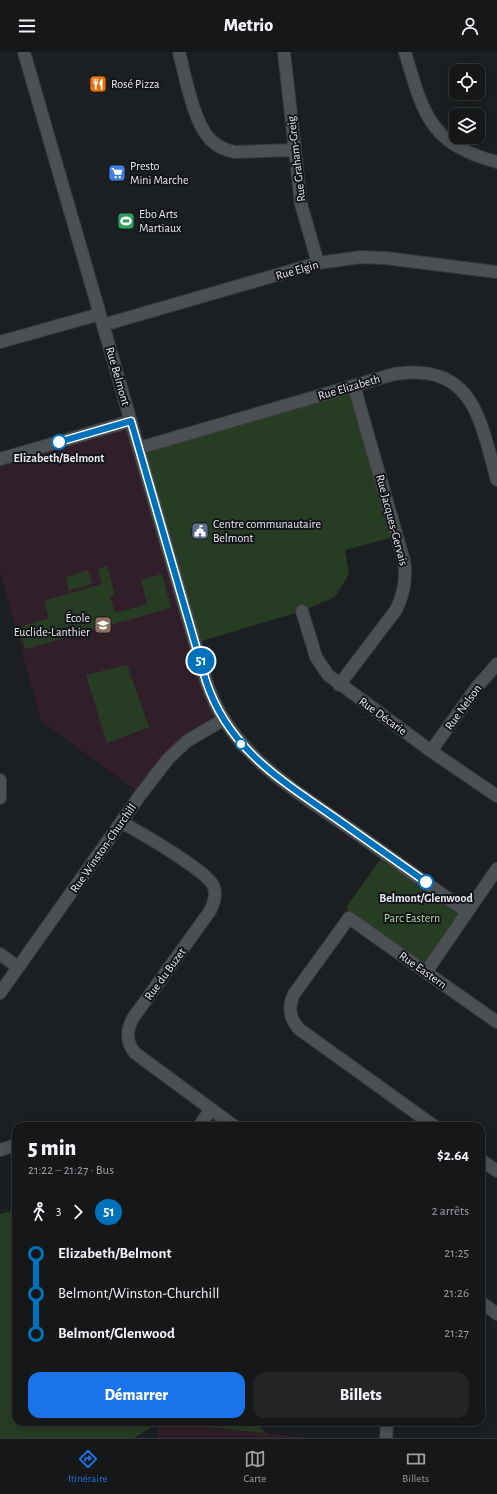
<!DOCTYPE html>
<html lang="fr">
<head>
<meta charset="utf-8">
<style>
	:root { --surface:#151719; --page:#222426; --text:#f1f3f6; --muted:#9d9fa2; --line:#343638; --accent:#1a73e8 }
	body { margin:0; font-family:"Alegreya Sans",sans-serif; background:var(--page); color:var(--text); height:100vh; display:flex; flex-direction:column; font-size:15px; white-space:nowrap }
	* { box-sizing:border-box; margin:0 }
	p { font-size:13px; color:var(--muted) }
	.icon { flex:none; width:22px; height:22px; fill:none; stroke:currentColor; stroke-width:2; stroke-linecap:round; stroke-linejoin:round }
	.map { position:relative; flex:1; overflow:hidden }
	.details { position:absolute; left:12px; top:1070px; width:473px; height:304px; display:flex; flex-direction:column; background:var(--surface); border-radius:12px; box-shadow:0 2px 10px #0003,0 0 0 1px var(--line) }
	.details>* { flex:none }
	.badge { padding:0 8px; border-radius:13px; font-size:14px; line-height:26px }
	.fabs { position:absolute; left:449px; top:12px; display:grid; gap:8px }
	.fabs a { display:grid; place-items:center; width:36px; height:36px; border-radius:8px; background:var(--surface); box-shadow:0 2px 10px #0003,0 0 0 1px var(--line); font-size:20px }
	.map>.badge { position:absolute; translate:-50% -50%; box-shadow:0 0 0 2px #fff }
	.legs { display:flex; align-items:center; gap:6px; height:44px; padding:0 16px; font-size:13px }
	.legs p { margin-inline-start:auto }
	.summary { display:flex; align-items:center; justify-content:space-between; height:68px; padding:0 16px }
	h1 { font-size:22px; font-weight:800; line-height:30px }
	.button { display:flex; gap:8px; margin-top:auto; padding:8px 16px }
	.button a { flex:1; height:46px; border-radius:12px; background:var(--accent); color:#fff; font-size:16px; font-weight:800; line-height:46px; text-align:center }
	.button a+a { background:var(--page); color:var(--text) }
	ul { padding:0 16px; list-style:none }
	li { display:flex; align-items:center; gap:14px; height:40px; font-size:15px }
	li i { display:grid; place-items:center; width:6px; height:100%; margin:0 5px; background:currentColor }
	li i::after { content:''; width:10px; height:10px; margin:-5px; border:3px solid; border-radius:50%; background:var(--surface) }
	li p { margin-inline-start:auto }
	li:first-child i { background:linear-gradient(#0000 50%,currentColor 0) }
	li:last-child i { background:linear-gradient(currentColor 50%,#0000 0) }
	header { display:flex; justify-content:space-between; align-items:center; height:52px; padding:0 16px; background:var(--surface); font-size:18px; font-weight:800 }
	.tabs { display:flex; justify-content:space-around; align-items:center; height:56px; border-top:1px solid var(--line); background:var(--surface); font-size:11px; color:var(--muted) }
	.tabs a { display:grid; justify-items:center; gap:2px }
	.tabs .current { color:var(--accent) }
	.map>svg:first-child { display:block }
	.industrial { fill:#301f28 }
	.green { fill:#273d23 }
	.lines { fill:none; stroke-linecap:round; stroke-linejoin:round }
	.minor-casing { stroke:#383a3c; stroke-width:14 }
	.minor { stroke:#4c5053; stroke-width:12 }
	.line-1-casing { stroke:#fff; stroke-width:9 }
	.line-1 { stroke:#0072bc; stroke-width:6 }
	.stop-1-dot { fill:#fff; stroke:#0072bc; stroke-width:2 }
	.labels { text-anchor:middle; stroke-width:4; stroke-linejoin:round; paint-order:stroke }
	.poi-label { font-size:12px; fill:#e6e8ea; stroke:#131518; text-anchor:start }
	.street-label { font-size:12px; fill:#e6e8ea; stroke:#131518 }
	.stop-label { font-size:12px; font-weight:bold; fill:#e6e8ea; stroke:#131518 }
	.park-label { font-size:12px; fill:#afdba8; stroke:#131518 }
</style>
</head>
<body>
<header><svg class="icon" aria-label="menu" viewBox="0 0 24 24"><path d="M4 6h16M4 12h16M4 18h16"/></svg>Metrio<svg class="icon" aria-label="person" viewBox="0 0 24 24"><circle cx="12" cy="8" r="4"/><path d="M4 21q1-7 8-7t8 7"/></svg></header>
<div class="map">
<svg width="497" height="1386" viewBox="0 0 497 1386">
	<rect width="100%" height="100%" fill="#1c1f21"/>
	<path class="industrial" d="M131 369 223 668 187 689 141 742 41 669 0 519V407Z
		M159 1370 266 1381 305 1386H157Z"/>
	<path class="green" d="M354 334 397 484 345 498 349 522 335 545 302 559 195 591 139 396Z
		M107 514 115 543 110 544 115 561 147 552 141 528 162 522 171 556 25 597 19 575 49 566 44 549 102 532 98 517Z
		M88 518 92 532 69 538 66 525Z
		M127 613 149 675 107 691 86 623Z
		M385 801 467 860 426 920 349 866 347 854Z
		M16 1158V1370H255L266 1381 159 1370 134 1386H0V1162Z"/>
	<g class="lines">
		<g class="minor-casing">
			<path id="minor" d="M24 0 206 629C230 703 297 739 356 781 393 807 430 834 467 860
				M179 0C185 23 194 74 212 89 218 95 226 98 234 100L295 98
				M284 0 301 152 318 211
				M405 0C423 61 429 92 497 110
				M103 273 318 211 361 205 385 206 497 220
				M0 290 100 262
				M139 396 394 322C474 310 480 368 497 428
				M0 407 131 369
				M302 559 316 605 328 623 431 699 497 744
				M339 633 396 558C404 542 407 527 404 509L354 334
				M431 699 476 636 497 612
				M0 728V746
				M122 771C140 780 205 818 213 833 217 841 214 851 210 859L133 966C126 979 126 990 135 1001L234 1074
				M0 902 18 915
				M426 920 497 817
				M0 941 141 742 168 707 187 689 223 668
				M199 1074 211 1057
				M434 1074 299 977C289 966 288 955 294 942L349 866 497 970
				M0 1098 16 1093
				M481 1108 497 1119
				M481 1250 497 1262
				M386 1386 387 1370"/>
		</g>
		<use href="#minor" class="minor"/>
	</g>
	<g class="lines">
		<g class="line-1-casing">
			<path id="line-1" d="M59 390 131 369 206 629C228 696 279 727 334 765 365 787 395 808 426 830"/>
		</g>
		<use href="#line-1" class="line-1"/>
	</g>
	<defs>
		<g id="restaurant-square" transform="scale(0.9)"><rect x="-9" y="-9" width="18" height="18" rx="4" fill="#e8710a" stroke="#131518"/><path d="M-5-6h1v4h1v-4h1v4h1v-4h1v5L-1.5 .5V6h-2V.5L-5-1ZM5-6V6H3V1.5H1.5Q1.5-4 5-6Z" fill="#fff"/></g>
		<g id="supermarket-square" transform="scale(0.9)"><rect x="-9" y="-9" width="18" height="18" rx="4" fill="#3f7fe0" stroke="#131518"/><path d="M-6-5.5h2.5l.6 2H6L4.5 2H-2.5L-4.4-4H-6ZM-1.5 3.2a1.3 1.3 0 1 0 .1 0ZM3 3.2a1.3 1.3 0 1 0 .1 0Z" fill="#fff"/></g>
		<g id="stadium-square" transform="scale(0.9)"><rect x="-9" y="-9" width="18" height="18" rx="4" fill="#2e9e5b" stroke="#131518"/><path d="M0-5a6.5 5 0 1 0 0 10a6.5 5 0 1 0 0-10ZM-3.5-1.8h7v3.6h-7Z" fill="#fff"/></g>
		<g id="civic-square" transform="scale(0.9)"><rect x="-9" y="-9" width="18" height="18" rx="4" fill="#5c6f8a" stroke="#131518"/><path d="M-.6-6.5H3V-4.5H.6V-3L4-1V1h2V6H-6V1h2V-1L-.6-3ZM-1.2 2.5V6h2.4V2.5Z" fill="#fff"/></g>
		<g id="school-square" transform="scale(0.9)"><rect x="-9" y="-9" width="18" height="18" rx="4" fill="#8d6e63" stroke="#131518"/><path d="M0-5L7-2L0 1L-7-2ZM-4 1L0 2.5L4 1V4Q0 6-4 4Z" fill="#fff"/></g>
	</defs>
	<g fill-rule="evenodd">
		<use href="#restaurant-square" x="98" y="32"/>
		<use href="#supermarket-square" x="117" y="121"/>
		<use href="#stadium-square" x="126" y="169"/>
		<use href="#civic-square" x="200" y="479"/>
		<use href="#school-square" x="103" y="573"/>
	</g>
	<g class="stop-1-dot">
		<circle cx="59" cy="390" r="7"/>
		<circle cx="241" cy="692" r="5"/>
		<circle cx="426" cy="830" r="7"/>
	</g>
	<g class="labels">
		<g class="poi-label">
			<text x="111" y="36">Rosé Pizza</text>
			<text x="130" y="118">Presto<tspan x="130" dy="14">Mini Marche</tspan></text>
			<text x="139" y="166">Ebo Arts<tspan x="139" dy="14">Martiaux</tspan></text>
			<text x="213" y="476">Centre communautaire<tspan x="213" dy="14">Belmont</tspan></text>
			<text x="90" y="570" text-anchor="end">École<tspan x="90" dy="14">Euclide-Lanthier</tspan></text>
		</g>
		<g class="street-label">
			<text transform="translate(296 107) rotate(-97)" y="4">Rue Graham-Greig</text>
			<text transform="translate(297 218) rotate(-16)" y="4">Rue Elgin</text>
			<text transform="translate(118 324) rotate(74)" y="4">Rue Belmont</text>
			<text transform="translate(349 335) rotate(-16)" y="4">Rue Elizabeth</text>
			<text transform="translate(392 468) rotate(75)" y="4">Rue Jacques-Gervais</text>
			<text transform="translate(463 655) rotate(-54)" y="4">Rue Nelson</text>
			<text transform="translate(383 664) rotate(36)" y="4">Rue Décarie</text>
			<text transform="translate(103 796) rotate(-55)" y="4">Rue Winston-Churchill</text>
			<text transform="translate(423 918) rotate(35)" y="4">Rue Eastern</text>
			<text transform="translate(165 922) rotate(-54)" y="4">Rue du Buzet</text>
		</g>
		<g class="stop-label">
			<text x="59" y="410">Elizabeth/Belmont</text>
			<text x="426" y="850">Belmont/Glenwood</text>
		</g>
		<g class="park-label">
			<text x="412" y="870">Parc Eastern</text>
		</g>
	</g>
</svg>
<div class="fabs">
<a><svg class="icon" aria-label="locate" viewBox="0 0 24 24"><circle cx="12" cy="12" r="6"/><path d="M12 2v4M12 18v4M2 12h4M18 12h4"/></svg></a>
<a><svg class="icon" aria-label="layers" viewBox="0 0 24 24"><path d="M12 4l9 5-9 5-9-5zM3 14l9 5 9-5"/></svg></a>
</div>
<b class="badge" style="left:201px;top:609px;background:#0072bc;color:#fff">51</b>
<section class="details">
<div class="summary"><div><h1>5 min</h1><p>21:22 – 21:27 · Bus</p></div><b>$2.64</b></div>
<div class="legs"><svg class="icon" aria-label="walk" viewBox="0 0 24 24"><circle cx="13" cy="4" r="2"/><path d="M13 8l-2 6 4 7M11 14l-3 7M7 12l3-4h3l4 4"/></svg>3<svg class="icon" aria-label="forward" viewBox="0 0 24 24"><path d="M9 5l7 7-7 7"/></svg><b class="badge" style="background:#0072bc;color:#fff">51</b><p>2 arrêts</p></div>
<ul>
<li><i style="color:#0072bc"></i><b>Elizabeth/Belmont</b><p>21:25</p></li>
<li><i style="color:#0072bc"></i><span>Belmont/Winston-Churchill</span><p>21:26</p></li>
<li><i style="color:#0072bc"></i><b>Belmont/Glenwood</b><p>21:27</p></li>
</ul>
<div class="button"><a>Démarrer</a><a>Billets</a></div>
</section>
</div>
<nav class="tabs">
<a class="current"><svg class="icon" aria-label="directions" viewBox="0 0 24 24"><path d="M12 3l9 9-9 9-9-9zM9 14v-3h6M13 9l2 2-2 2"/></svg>Itinéraire</a>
<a><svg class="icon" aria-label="map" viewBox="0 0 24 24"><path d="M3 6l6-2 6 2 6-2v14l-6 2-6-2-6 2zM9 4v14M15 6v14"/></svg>Carte</a>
<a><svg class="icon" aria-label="tickets" viewBox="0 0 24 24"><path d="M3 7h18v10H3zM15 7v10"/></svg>Billets</a>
</nav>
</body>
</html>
